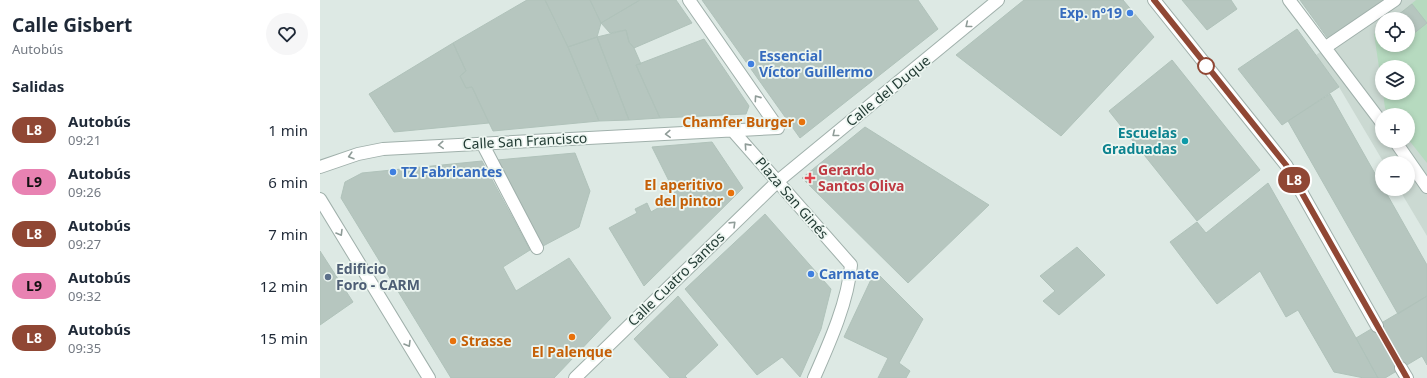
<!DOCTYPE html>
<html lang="es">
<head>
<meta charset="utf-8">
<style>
	:root { --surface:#fff; --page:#f6f6f7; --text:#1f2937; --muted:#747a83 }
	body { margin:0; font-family:"Noto Sans",sans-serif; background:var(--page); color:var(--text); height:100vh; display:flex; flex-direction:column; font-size:15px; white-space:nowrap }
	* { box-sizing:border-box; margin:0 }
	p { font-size:13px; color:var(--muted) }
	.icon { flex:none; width:22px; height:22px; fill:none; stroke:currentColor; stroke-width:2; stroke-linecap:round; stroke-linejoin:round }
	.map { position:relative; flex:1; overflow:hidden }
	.side { display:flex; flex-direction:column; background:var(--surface); width:320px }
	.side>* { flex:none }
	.badge { padding:0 8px; border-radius:13px; font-size:14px; line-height:26px }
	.tools { position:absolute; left:1055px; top:12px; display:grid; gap:8px }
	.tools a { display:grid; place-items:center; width:40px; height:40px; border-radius:50%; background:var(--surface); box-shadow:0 2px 6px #0003; font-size:20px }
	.map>.badge { position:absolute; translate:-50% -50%; box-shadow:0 0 0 2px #fff }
	h2 { padding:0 12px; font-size:15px; line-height:36px }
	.round { display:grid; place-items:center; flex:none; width:42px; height:42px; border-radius:21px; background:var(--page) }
	.headline { display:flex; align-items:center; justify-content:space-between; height:68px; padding:0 12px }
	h1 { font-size:19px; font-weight:700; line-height:30px }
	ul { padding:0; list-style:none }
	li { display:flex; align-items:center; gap:12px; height:52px; padding:0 12px }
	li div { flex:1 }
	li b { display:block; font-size:15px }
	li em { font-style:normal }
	li .badge { min-width:44px; font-weight:700; text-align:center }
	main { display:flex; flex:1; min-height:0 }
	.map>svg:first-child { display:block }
	.built { fill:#cbd9d2; fill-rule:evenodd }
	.green { fill:#b6dabf }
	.building { fill:#b6c6bf; stroke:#b0c2ba }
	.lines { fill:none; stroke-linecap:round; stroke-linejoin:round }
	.tertiary-tunnel { stroke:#b7c6c0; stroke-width:12; stroke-dasharray:12 6; stroke-linecap:butt }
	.pedestrian-casing { stroke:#a0b0ab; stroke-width:14 }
	.minor-casing { stroke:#a0b0ab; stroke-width:14 }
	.tertiary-casing { stroke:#a0b0ab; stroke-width:14 }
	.pedestrian { stroke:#fff; stroke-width:12 }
	.minor { stroke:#fff; stroke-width:12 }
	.tertiary { stroke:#fff; stroke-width:12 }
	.oneway { stroke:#8f9c98 }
	.line-casing { stroke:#fff; stroke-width:9 }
	.line { stroke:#904734; stroke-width:6 }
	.shop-dot { fill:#3f7fe0; stroke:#edf6f1; stroke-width:1.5 }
	.stop-dot { fill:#fff; stroke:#904734; stroke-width:2 }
	.food-dot { fill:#e8710a; stroke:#edf6f1; stroke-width:1.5 }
	.culture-dot { fill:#0f9aa8; stroke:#edf6f1; stroke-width:1.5 }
	.health-dot { fill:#e0444e; stroke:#edf6f1; stroke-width:1.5 }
	.service-dot { fill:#5c6f8a; stroke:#edf6f1; stroke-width:1.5 }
	.labels { text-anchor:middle; stroke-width:3.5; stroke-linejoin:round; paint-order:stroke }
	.shop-label { font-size:14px; font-weight:bold; fill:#366cbe; stroke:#edf6f1; text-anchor:start }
	.street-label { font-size:14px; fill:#1f3831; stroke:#edf6f1 }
	.food-label { font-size:14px; font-weight:bold; fill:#c56008; stroke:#edf6f1; text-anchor:end }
	.culture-label { font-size:14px; font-weight:bold; fill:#0d838f; stroke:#edf6f1; text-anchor:end }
	.health-label { font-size:14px; font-weight:bold; fill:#be3a42; stroke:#edf6f1; text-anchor:start }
	.service-label { font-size:14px; font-weight:bold; fill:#4e5e75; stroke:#edf6f1; text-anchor:start }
</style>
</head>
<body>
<main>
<section class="side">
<div class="headline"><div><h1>Calle Gisbert</h1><p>Autobús</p></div><a class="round"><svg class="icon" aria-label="heart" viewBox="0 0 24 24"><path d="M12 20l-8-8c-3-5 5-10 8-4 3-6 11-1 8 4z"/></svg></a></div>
<h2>Salidas</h2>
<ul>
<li><span class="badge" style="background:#904734;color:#fff">L8</span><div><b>Autobús</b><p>09:21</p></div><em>1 min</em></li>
<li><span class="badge" style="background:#e882b2;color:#111">L9</span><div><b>Autobús</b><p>09:26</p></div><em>6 min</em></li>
<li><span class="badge" style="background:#904734;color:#fff">L8</span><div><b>Autobús</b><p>09:27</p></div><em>7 min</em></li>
<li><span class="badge" style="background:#e882b2;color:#111">L9</span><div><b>Autobús</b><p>09:32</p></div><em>12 min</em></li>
<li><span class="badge" style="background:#904734;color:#fff">L8</span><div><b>Autobús</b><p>09:35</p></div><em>15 min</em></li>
</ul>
</section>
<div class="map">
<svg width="1107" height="378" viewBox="0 0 1107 378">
	<rect width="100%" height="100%" fill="#dde9e4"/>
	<path class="built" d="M1075 0H1107V236L1079 189H1088V163H1064L1019 87 996 55ZM1062 19H1088V45H1062ZM1062 67H1088V93H1062ZM1062 115H1088V141H1062Z"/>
	<path class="green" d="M1096 0H1107V163L1088 139V115H1070L1065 108 1063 93H1088V67H1062V87L1054 34 1062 28V45H1088V19H1073Z"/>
	<path class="building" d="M207 0H225L248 47 279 121 173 131 152 87 146 88 140 76 146 71 133 43Z
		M225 0H270L281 23 277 37 248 47Z
		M270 0H320L281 23Z
		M320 0H356L372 23 314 48 309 42 306 30 290 33 281 23Z
		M382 0H598L618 29 480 138Z
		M704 0H803L834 37 741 136 636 55Z
		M862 0H911L917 9 887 30Z
		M980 0H1067L1009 40Z
		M1092 4 1107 23 1088 38V19H1073Z
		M977 29 1019 87 962 125 918 69Z
		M306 30 309 42 314 48 321 64 316 65 340 118 309 120 277 37Z
		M277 37 309 120 279 121 248 47Z
		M384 39 429 106 426 114 340 118 316 65Z
		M133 43 146 71 140 76 146 88 152 87 169 123 74 132 49 94Z
		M852 60 940 170 877 221 789 111Z
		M1010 94 1062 186V189H1064L1107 265V296L1078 314 968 121Z
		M545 127 669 205 588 283 482 178Z
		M392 142 423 188 324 286 289 228 317 213 315 209 327 203 331 212 357 197 332 147Z
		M255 153 270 191 259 227 223 246 177 160Z
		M162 161 210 250 183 267 196 291 249 258 291 318 234 378H131L21 198 25 182 42 173Z
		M948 183 1036 338 1058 378H1044L1014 372 978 310 966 317 940 271 897 304 850 242 877 222 886 233Z
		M445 214 511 289 501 329 480 377 462 357 437 375 365 289Z
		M757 247 785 275 739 315 723 301 735 291 720 276Z
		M0 251 33 302 0 325Z
		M555 271 603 319 579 363 590 371 586 378H558L568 358 524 337Z
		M358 296 398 345 365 376 367 378H350L314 339Z
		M1107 296V365L1102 356 1065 378H1058L1036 338Z"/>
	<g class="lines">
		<path class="tertiary-tunnel" d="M1057 326 1081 368"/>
		<g class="pedestrian-casing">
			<path id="pedestrian" d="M969 0 1062 123
				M1006 47 1075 0
				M1075 141 1107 187
				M162 143 217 248"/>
		</g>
		<g class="minor-casing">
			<path id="minor" d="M413 131 531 265C528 302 509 344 494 378
				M0 167 38 154 63 149 458 128 369 0
				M0 199 109 378
				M255 378 458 181 678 0"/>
		</g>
		<g class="tertiary-casing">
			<path id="tertiary" d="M834 0 966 165 1057 326
				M1081 368 1087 378"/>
		</g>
		<use href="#pedestrian" class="pedestrian"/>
		<use href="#minor" class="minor"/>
		<use href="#tertiary" class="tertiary"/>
	</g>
	<defs><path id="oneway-chevron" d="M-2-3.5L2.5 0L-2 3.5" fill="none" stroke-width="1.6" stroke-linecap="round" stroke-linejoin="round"/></defs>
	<g class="oneway">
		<use href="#oneway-chevron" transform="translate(648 25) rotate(141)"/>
		<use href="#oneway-chevron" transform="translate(437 98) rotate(-125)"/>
		<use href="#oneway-chevron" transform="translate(348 134) rotate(177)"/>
		<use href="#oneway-chevron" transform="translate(515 134) rotate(141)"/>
		<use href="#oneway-chevron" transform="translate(121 145) rotate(176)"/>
		<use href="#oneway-chevron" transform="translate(427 146) rotate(-132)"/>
		<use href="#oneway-chevron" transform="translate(31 156) rotate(163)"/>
		<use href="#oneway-chevron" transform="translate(413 224) rotate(-44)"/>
		<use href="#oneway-chevron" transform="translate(20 233) rotate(59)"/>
		<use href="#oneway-chevron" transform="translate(88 344) rotate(59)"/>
	</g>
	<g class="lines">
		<g class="line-casing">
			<path id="line" d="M834 0 966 165 1087 378"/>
		</g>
		<use href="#line" class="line"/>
	</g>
	<g class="shop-dot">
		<circle cx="810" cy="13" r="4"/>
		<circle cx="431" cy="64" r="4"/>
		<circle cx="73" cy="172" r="4"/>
		<circle cx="491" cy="274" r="4"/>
	</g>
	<circle class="stop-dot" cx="886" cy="66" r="8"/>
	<g class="food-dot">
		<circle cx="482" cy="122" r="4"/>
		<circle cx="411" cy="193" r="4"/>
		<circle cx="252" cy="337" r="4"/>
		<circle cx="133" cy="341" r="4"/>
	</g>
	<circle class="culture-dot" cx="865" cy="141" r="4"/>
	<path class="health-dot" d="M488 172h4v4h4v4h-4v4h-4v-4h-4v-4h4z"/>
	<circle class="service-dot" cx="8" cy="277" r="4"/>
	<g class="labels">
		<g class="shop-label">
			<text x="802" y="18" text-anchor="end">Exp. nº19</text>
			<text x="439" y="61">Essencial<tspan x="439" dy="16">Víctor Guillermo</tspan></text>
			<text x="81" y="177">TZ Fabricantes</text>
			<text x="499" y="279">Carmate</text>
		</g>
		<g class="street-label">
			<text transform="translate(568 91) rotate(-39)" y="5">Calle del Duque</text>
			<text transform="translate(205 141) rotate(-3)" y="5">Calle San Francisco</text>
			<text transform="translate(472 198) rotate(49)" y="5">Plaza San Ginés</text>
			<text transform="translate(356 279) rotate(-44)" y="5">Calle Cuatro Santos</text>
		</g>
		<g class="food-label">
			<text x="474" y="127">Chamfer Burger</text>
			<text x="403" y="190">El aperitivo<tspan x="403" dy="16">del pintor</tspan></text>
			<text x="141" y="346" text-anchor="start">Strasse</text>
			<text x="252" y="357" text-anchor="middle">El Palenque</text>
		</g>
		<g class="culture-label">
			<text x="857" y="138">Escuelas<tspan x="857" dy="16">Graduadas</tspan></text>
		</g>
		<g class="health-label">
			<text x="498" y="175">Gerardo<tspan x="498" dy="16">Santos Oliva</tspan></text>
		</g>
		<g class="service-label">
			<text x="16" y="274">Edificio<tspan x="16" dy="16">Foro - CARM</tspan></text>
		</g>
	</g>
</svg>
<div class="tools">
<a><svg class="icon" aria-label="locate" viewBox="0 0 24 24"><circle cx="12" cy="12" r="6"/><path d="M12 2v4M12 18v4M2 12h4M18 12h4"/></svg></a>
<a><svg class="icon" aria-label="layers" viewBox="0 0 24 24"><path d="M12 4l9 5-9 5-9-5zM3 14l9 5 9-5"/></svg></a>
<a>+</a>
<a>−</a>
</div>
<b class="badge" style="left:974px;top:180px;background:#904734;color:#fff">L8</b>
</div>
</main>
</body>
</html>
